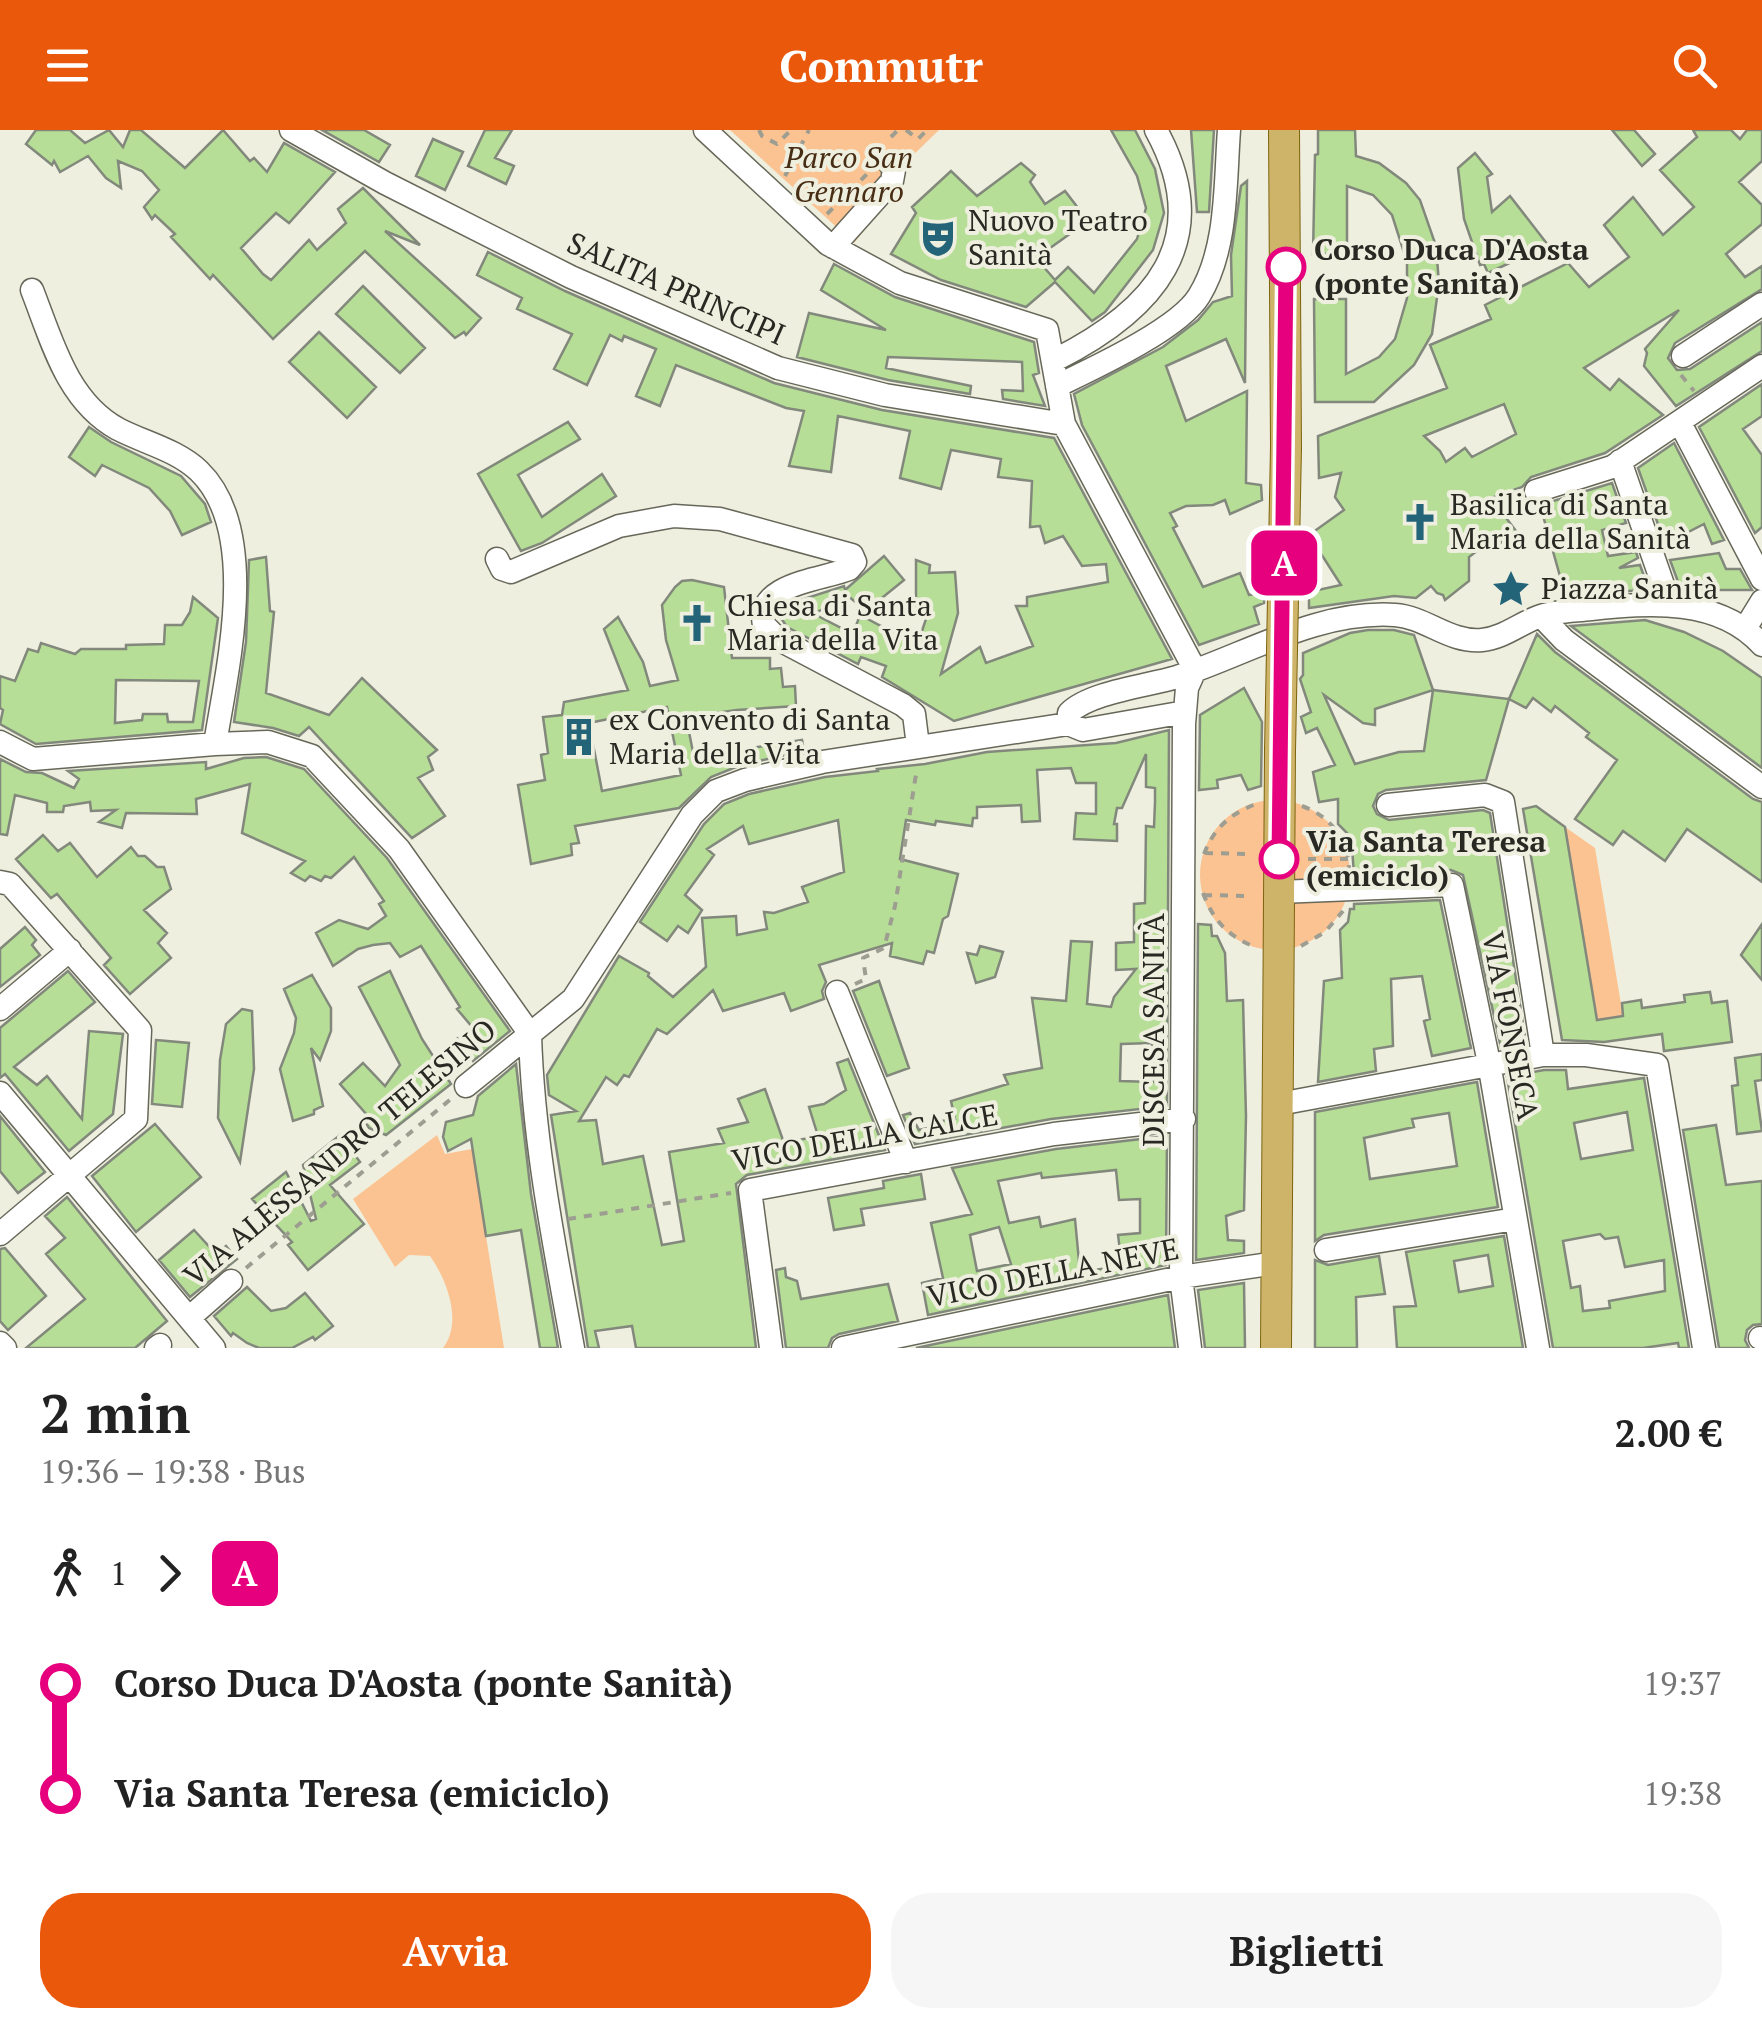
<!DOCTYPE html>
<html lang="it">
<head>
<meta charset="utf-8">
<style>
	:root { --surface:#fff; --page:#f6f6f6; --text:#222; --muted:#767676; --accent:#ea580c }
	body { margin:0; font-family:"PT Serif",serif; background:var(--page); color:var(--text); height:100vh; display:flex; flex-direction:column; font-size:38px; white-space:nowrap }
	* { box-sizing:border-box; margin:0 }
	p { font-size:32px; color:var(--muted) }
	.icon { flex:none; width:55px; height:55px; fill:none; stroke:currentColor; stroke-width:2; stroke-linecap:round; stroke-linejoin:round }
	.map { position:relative; height:1218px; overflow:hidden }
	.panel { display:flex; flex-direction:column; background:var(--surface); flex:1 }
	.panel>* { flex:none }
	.badge { padding:0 20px; border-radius:15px; font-size:35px; line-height:65px }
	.map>.badge { position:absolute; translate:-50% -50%; box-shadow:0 0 0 5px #fff }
	.legs { display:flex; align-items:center; gap:15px; height:110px; padding:0 40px; font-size:32px }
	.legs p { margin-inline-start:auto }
	.overview { display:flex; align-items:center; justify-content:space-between; height:170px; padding:0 40px }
	h1 { font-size:55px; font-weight:800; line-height:75px }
	.primary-button { display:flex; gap:20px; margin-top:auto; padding:20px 40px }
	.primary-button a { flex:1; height:115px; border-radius:40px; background:var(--accent); color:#fff; font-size:40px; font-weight:800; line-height:115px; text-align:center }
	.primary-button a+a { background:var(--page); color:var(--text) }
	ul { padding:0 40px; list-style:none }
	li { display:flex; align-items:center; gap:35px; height:110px; font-size:38px }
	li i { display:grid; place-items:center; width:15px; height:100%; margin:0 12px; background:currentColor }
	li i::after { content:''; width:25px; height:25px; margin:-12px; border:8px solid; border-radius:50%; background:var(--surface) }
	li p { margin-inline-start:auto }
	li:first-child i { background:linear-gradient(#0000 50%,currentColor 0) }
	li:last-child i { background:linear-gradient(currentColor 50%,#0000 0) }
	header { display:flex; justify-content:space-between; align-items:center; height:130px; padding:0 40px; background:var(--accent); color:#fff; font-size:45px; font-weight:800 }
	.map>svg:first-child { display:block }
	.green { fill:#fbc392 }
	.building { fill:#b6de96; stroke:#82897c; stroke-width:2.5; fill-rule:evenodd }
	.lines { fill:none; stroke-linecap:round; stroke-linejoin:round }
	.minor-casing { stroke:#67685a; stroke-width:25 }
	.major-casing { stroke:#7e630f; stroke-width:32 }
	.path { stroke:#9d9d91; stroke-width:4; stroke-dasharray:8 8; stroke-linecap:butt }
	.minor { stroke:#fff; stroke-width:22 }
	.major { stroke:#cdb468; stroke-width:30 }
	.major-bridge-casing { stroke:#7e630f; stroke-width:32; stroke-linecap:butt }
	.major-bridge { stroke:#cdb468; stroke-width:30 }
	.line-1-casing { stroke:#fff; stroke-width:22 }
	.line-1 { stroke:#e6007e; stroke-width:15 }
	.stop-1-dot { fill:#fff; stroke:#e6007e; stroke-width:5 }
	.labels { text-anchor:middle; stroke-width:8; stroke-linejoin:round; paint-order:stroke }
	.park-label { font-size:30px; font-style:italic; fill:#482d15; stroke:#efefdf }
	.poi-label { font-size:30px; fill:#292923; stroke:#efefdf; text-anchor:start }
	.stop-label { font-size:30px; font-weight:bold; fill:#292923; stroke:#efefdf; text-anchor:start }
	.street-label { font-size:30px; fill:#292923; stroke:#efefdf }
</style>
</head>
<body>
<header><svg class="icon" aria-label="menu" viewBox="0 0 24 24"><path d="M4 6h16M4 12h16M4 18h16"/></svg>Commutr<svg class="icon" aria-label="search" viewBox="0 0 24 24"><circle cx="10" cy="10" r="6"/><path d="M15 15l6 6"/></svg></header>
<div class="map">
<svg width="1762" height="1218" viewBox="0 0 1762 1218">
	<rect width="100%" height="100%" fill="#efefdf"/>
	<path class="green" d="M730 0H939L903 35 898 58 854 113Z
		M1200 745a75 75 0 1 1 150 0a75 75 0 1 1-150 0Z
		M1565 697 1595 718 1623 886 1597 890Z
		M437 1005 445 1024 472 1019 504 1218H443C463 1192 447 1150 430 1126L409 1125 395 1137 353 1069Z"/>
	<path class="building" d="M36 0H70L85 13 109 0 123 17 130 0H141L185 38 223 0 250 31 254 28 267 42 284 13 335 42 289 93 276 83 241 118 263 144 271 150 309 110 317 120 346 93 338 79 363 58 420 115 385 101 481 188 466 205 464 202 455 208 365 121 273 209 213 145 210 149 171 107 175 104 155 85 152 89 144 77 159 60 142 41 118 31 121 58 106 48 88 26 60 42 54 31 52 35 26 14Z
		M322 0H364L390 15 379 32Z
		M485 0H512L495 28 514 36 506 54 468 36Z
		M1111 0H1135L1155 39 1164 83 1153 120 1105 182 1092 191 1055 152 1026 177 941 150 891 124 916 83 912 77 951 41 977 66 1021 33 1035 45 1030 52 1045 74 1065 61 1088 91 1036 128 1055 150 1068 137 1094 163 1137 109 1146 78 1137 46Z
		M1191 0H1214L1209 82H1197Z
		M1318 0H1355L1356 26 1379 33 1406 53 1420 70 1436 116 1439 153 1432 204 1414 235 1374 272H1315L1314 169H1346V244L1379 227 1395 209 1407 168V132L1392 85 1373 65 1347 56V124H1313L1315 25 1318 24Z
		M1612 0H1634L1655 24 1642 36Z
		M1693 0H1731L1740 9 1747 0H1762V31L1739 52 1762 75V94L1726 124 1745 147 1762 136V159L1675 213 1668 228 1677 240 1690 239 1762 192V221L1676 276 1644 236 1647 223 1645 219 1679 180 1584 238 1610 260 1619 249 1663 285 1605 323 1531 347 1522 357 1491 368 1516 401 1495 417 1490 411 1469 427V451L1445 470 1443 465 1437 463 1431 456 1416 468 1394 466 1309 478V462L1341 455 1309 405 1344 380 1335 367 1341 343 1319 348 1318 306 1447 258 1430 215 1491 189 1485 175 1568 133 1589 157 1629 127 1604 95 1633 67 1663 105 1694 77 1660 40 1697 7ZM1504 274 1516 304 1472 327 1465 318 1446 332 1440 321 1424 306Z
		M433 9 463 22 445 60 416 46Z
		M1475 23 1492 44 1487 47 1492 82 1510 66 1548 115 1488 143 1484 134 1480 135 1464 89 1458 38Z
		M1247 51 1245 253 1226 209 1166 236 1186 291 1247 261 1246 353 1261 355 1262 370 1230 384 1225 370 1213 375 1186 376 1170 383 1177 396 1173 398 1203 457 1240 443 1249 465 1264 463V473L1254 477 1259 494 1199 515 1082 295 1074 264 1163 217 1198 190 1213 172 1232 166 1231 125 1241 56Z
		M488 122 565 161 774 253 882 280 1054 308 1172 529 954 591 882 547 886 536 861 527 858 534 787 497 779 485 788 474 844 456 845 460 884 426 904 450 866 481 847 465 814 484 853 504 860 485 881 496 912 505 913 501 921 504 928 483 926 471 925 478 916 477V430L930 435 929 443 955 442 958 483 941 544 980 517 986 533 1033 516 1016 476H1027V467L1108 452 1106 434 1082 436 1063 406 1045 413 1040 396 1030 397 1032 351 998 347 1001 329 951 320 941 359 900 348 910 301 838 286 831 342 789 336 804 281 786 278 676 235 660 276 636 266 656 219 624 206 622 211 610 205 587 255 554 239 572 204 517 179 522 168 477 145Z
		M834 134 895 167 1034 212 1039 243 1033 245 1045 276 1003 269 1002 260 1023 261 1022 232 888 227 886 238 971 256 970 264 888 250 797 227 809 183 886 200 821 160Z
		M363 156 425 218 400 243 336 184Z
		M319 202 376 257 347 288 289 232Z
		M1762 254V286L1743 299 1762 325V397L1755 403 1699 297Z
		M568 292 580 309 518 345 542 387 602 344 616 366 542 413 521 421 478 344Z
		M89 297 111 312 181 346 205 374 211 392 182 405 170 381 149 358 102 335 95 346 69 327Z
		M1674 313 1724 410 1712 414 1704 394 1665 414 1638 338Z
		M1612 353 1626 393 1602 400 1608 426 1636 422 1638 428 1619 438 1640 435 1649 460 1565 464 1540 375Z
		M1719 423 1726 439H1740L1752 460H1681L1670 430Z
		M266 427 270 481 274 482 266 563 329 585 362 548 437 620 428 627 433 640 418 648 445 686 412 708 309 597 299 606 273 598 234 592 246 512 249 430Z
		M692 450 724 457 732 528H770V539L781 538 783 557 795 556 796 576 737 580 686 587 694 627 802 610 804 621 741 635 711 647 679 678 575 696 579 713 571 714 572 725 531 734 518 655 545 650 541 625 548 623 543 587 562 585 564 572 628 560 604 499 618 487 643 532 650 556 678 550 666 510 662 475 675 457 682 451ZM667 577 681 645 602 661 589 593Z
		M193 467 218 488 202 600 36 614 0 594 3 580 0 578V546L15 551 28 519 38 522 41 513 75 524 81 519H126V515L164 514 165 495H182L190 482ZM116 550 199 551 193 592H168L167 584H143L142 590 115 593Z
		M1645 490 1684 502 1723 521 1762 548V638L1571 496Z
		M1368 500H1394L1414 505 1433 560 1509 569 1486 650 1386 660 1378 664 1373 676 1377 684 1389 690 1483 680 1490 683 1526 913 1501 918 1463 745 1451 740 1354 744 1352 718 1347 703 1338 694V669L1319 672 1313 642 1335 635 1317 598 1306 603 1301 587 1311 582 1300 549 1303 545V523L1350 503ZM1433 560 1424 621 1399 622 1355 634 1324 565 1363 593 1375 595V579Z
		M1537 504 1555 522 1753 669 1762 672V752L1687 699 1665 731 1623 701 1613 715 1575 689 1617 630 1586 607 1589 603 1555 576 1551 582 1533 568 1526 578 1509 569Z
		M1244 558 1262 592 1261 656 1248 660 1241 645 1217 650 1218 658 1199 660 1200 585Z
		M1169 600 1167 976 1051 989 915 1014 903 985 910 983 919 1000 941 995V991L955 989 951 971 1008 954 1004 945 1042 938 1032 868 1066 871 1071 811 1092 812 1087 874 1111 877 1114 867 1136 839 1116 840V813L1134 812V774L1145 773 1146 696 1154 697 1155 672V658L1146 657V624L1122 678H1117L1114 694H1117V711L1074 709 1076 683 1096 684V653H1076L1071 638 1037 640 1040 691 1022 692 1021 675 977 677V688H973L972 696 936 691 935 695 906 690 900 729 958 744 948 786 943 789 934 823 927 821 923 834 890 826 892 813 819 835 826 852 822 861 824 869 791 881 784 863 723 881 713 860 667 904 657 899 629 947 624 945 617 955 606 947 579 991 596 990 603 1034 643 1026 662 1115 684 1111 669 1022 724 1013 718 999 748 992 738 969 765 959 784 1013 818 1006 809 977 824 974 846 960 837 933 848 929 885 1020 747 1045 736 1054 756 1218H636L632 1196 595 1201 599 1218H588L551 985 576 981 549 965 547 945 619 826 649 843 648 846 673 867 706 837 702 788 736 786 737 805 767 799 764 782 774 783 808 772 802 757 844 742 838 690 749 714 743 696 707 719 714 725 685 765 702 780 688 803 678 796 667 811 640 792 704 694 724 674 749 664 825 647 878 641 877 639 925 634 987 622 1116 613ZM1152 913 1153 952 1120 951 1121 914Z
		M266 627 304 639 387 728 510 901 473 931 458 908 473 898 457 879 460 877 421 816 400 827 390 813 373 815 358 819 333 836 316 803 339 790 368 799 386 786 379 774 384 771 354 727 331 748 325 746 321 751 310 746 305 751 291 743 305 731 242 703 250 654 196 669 197 684 126 683 122 698 99 692 116 680 91 681 90 672 64 676 63 682H47V673L15 665 7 705 0 704V629L26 642 42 643 74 658 79 649 68 641 206 632V639L244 628Z
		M1536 676 1565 697 1597 890 1623 886 1622 873 1641 870 1642 878 1685 872 1684 865 1710 862 1712 873 1727 871 1732 912 1664 921 1662 904 1604 912 1562 910 1523 679Z
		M43 705 58 721 70 713 97 747 131 717 138 726H145L157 737H164L171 759 144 780 167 803 158 813 171 828 130 864 104 835 111 828 57 764 51 768 16 729Z
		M1440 770 1471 918 1432 926 1424 891 1430 889 1422 846 1391 849 1393 916 1374 919 1376 941 1318 952 1324 851 1342 848 1340 800 1348 792 1350 779H1354V774Z
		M1198 794 1211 795 1212 806H1217L1225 823 1227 871 1243 870 1246 986 1244 1080 1226 1086 1228 1110 1244 1111V1123L1196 1130Z
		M1762 794V850L1741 825Z
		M25 797 36 810 32 815 40 825 0 857V819Z
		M980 816 1003 822 995 847 976 853 967 823 977 825Z
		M68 841 95 872 14 937 37 955 47 946 82 989 89 901 123 904 113 984 69 1021 5 944 0 948V898Z
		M390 841 422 909 451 954 386 1005 369 998 363 988 367 985 340 954 363 933 385 956 400 935 359 857Z
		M312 845 331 878V901L320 930 311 918 323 976 314 980V984L293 991 280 939 294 903 296 888 284 859Z
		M879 851 909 938 887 946 853 861Z
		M242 879 252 881 254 939 240 1032 218 988 220 930 226 894Z
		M156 910 189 913 182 977 152 974Z
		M1762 924V950L1755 951 1762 1001 1737 1004 1732 956 1738 955 1735 928Z
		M516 934 531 1064 558 1218H540L521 1100 486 1106 471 1009 448 1021 443 1007 446 992 473 985 478 966Z
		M1544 940H1566L1568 959 1644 948 1689 1218H1679L1678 1213 1643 1218H1553L1507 947ZM1627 982 1633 1020 1581 1029 1574 993ZM1600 1104 1605 1109 1618 1107 1625 1137 1664 1130 1665 1161 1609 1171 1610 1178 1583 1181 1580 1156 1571 1158 1563 1111Z
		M1477 952 1498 1077 1324 1105 1315 1111V982ZM1449 983 1457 1036 1370 1049 1364 1008 1414 997 1412 989Z
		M0 986 45 1042 18 1063 0 1041Z
		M155 994 201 1047 136 1102 92 1046Z
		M1716 995 1726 1055 1762 1051V1194L1753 1195 1747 1200 1745 1210 1749 1218H1719L1683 1000Z
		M340 1005 360 1032 330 1055 364 1094 308 1140 288 1115 292 1112 252 1069 286 1042 311 1091 316 1089 303 1035Z
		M1167 1006 1166 1135 928 1185 922 1153 943 1148 931 1093 972 1084 952 1038 1056 1019ZM1116 1040 1119 1070 1140 1069V1103L1118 1105 1122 1136 1080 1142 1075 1089 1041 1097 1039 1087 1009 1093 998 1051 1041 1043 1042 1048ZM999 1097 1011 1134 977 1141 970 1105Z
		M921 1044 925 1069 861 1079 864 1095 834 1100 828 1068 884 1058 883 1051Z
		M67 1067 167 1191 135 1218H26L85 1169 46 1124 65 1108 45 1086Z
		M194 1100 216 1124 226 1116 237 1129 190 1167 159 1130Z
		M1504 1106 1523 1218H1397L1394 1177 1416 1176 1406 1122ZM1488 1125 1493 1156 1459 1162 1454 1131Z
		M5 1118 46 1166 8 1200 0 1191V1119Z
		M1379 1126 1385 1164 1356 1167 1357 1218H1315V1130L1328 1135Z
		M785 1138 786 1147 797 1151 801 1169 888 1154 898 1191 839 1204 832 1208 828 1218H786L776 1140Z
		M1244 1153 1245 1218H1205L1198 1160Z
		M247 1157 271 1181 286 1178 305 1163 333 1196 315 1210 313 1207 292 1218H259L247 1213 233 1203 231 1206 214 1186Z
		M1168 1165 1175 1218H916Z"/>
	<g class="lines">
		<g class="minor-casing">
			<path id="minor" d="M291 0 385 53 571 147 778 238 885 265 1064 294
				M705 0 828 114 900 153 1047 200 1064 294 1195 540
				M833 117 892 51 894 40 890 34
				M32 160C52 211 67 271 118 299 145 313 177 320 199 341 261 401 227 539 215 614
				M1683 226 1762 174
				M1055 230C1153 181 1217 111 1156 0
				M1057 256C1094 238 1179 199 1199 166 1228 119 1225 53 1229 0
				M1680 293 1762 449
				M1620 331 1670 475
				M1536 361 1612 337 1762 236
				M497 429 502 439 511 442 619 396 674 386 720 389 852 425 855 432 849 439C822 450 755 453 764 495L778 509 903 575 914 584 918 616
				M1541 486 1564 510 1762 657
				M1746 497 1762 471
				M1068 594 1069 583C1090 562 1147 556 1177 547 1247 524 1318 480 1395 485 1426 487 1449 513 1482 510 1503 508 1519 494 1538 487 1554 481 1574 481 1591 479 1649 473 1719 467 1762 515
				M1068 594 1083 600 1185 582
				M0 612 33 629 215 614 268 612 312 626 399 719 530 904
				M1388 675 1485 665 1503 672 1543 925
				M0 752 10 754 140 900 136 989 0 1104
				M1279 762 1452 755 1489 933 1538 1218
				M837 862 906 1032
				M0 879 70 820
				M530 904C533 1009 554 1114 573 1218
				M466 956 573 869 692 685 716 661 745 650 822 632 1068 594
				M0 963 214 1218
				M1279 974 1543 925H1586L1657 935 1704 1218
				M1326 1120 1515 1089
				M189 1188 231 1151
				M1760 1208 1762 1209
				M0 1213 5 1218
				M156 1218 160 1215
				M771 1218 750 1060 1054 1004 1184 989
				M843 1218 1181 1147 1276 1133
				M1190 1218 1181 1147 1184 594 1187 558 1195 540"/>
		</g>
		<g class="major-casing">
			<path id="major" d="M1284 0 1286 317
				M1276 1218 1280 621"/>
		</g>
		<path class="path" d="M759 0 762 6 777 14 791 0
			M906 0 918 9 927 0
			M891 7 898 0
			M785 46 809 0
			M827 84 872 39
			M1681 245 1694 261
			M1302 676C1330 686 1349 710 1349 740
			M1205 723 1249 724
			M1204 724C1214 698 1230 684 1256 674
			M1308 729H1348
			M1203 763C1214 792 1228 806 1257 818
			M1204 765 1249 766
			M1301 816 1325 802 1343 781
			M855 854 866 849 863 828 884 818 895 776 917 638
			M568 1089 731 1063
			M246 1138 451 969"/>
		<use href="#minor" class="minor"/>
		<use href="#major" class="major"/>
		<g class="major-bridge-casing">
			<path id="major-bridge" d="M1280 621 1286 317"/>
		</g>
		<use href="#major-bridge" class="major-bridge"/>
	</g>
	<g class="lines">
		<g class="line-1-casing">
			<path id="line-1" d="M1279 729 1286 137"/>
		</g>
		<use href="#line-1" class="line-1"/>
	</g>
	<defs>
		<g id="theatre-bare" transform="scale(3)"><path d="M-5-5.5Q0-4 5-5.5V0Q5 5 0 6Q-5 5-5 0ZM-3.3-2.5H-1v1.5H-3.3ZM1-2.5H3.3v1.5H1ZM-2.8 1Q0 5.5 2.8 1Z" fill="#246479" stroke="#efefdf" stroke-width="2.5" paint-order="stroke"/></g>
		<g id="church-bare" transform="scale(3)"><path d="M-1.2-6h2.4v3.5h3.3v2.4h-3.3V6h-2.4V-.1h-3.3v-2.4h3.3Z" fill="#246479" stroke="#efefdf" stroke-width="2.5" paint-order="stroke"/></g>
		<g id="sight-bare" transform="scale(3)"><path d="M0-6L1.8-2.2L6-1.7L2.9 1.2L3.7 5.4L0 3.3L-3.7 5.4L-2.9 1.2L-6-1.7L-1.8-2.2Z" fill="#246479" stroke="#efefdf" stroke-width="2.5" paint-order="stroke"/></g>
		<g id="building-bare" transform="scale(3)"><path d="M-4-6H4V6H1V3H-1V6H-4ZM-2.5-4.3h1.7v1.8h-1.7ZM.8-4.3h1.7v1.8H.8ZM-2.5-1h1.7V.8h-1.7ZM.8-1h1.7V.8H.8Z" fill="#246479" stroke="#efefdf" stroke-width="2.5" paint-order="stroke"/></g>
	</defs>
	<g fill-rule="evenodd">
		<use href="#theatre-bare" x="938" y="108"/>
		<use href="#church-bare" x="1420" y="392"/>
		<use href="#sight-bare" x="1511" y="459"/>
		<use href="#church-bare" x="697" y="493"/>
		<use href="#building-bare" x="579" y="607"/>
	</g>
	<g class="stop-1-dot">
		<circle cx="1286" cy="137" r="18"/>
		<circle cx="1279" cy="729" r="18"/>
	</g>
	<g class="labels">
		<g class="park-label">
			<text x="849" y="38">Parco San<tspan x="849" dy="34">Gennaro</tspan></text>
		</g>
		<g class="poi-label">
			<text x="968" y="101">Nuovo Teatro<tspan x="968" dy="34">Sanità</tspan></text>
			<text x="1450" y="385">Basilica di Santa<tspan x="1450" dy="34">Maria della Sanità</tspan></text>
			<text x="1541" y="469">Piazza Sanità</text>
			<text x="727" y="486">Chiesa di Santa<tspan x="727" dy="34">Maria della Vita</tspan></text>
			<text x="609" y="600">ex Convento di Santa<tspan x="609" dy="34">Maria della Vita</tspan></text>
		</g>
		<g class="stop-label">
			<text x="1314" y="130">Corso Duca D'Aosta<tspan x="1314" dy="34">(ponte Sanità)</tspan></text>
			<text x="1306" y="722">Via Santa Teresa<tspan x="1306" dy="34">(emiciclo)</tspan></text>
		</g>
		<g class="street-label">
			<text transform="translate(676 159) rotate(24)" y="10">SALITA PRINCIPI</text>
			<text transform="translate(1510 896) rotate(79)" y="10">VIA FONSECA</text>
			<text transform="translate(1154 900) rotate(-90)" y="10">DISCESA SANITÀ</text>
			<text transform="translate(865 1008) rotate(-10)" y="10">VICO DELLA CALCE</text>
			<text transform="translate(340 1023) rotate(-40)" y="10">VIA ALESSANDRO TELESINO</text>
			<text transform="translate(1053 1143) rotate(-11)" y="10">VICO DELLA NEVE</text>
		</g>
	</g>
</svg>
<b class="badge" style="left:1284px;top:433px;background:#e6007e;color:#fff">A</b>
</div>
<section class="panel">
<div class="overview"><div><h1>2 min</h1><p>19:36 – 19:38 · Bus</p></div><b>2.00 €</b></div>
<div class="legs"><svg class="icon" aria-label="walk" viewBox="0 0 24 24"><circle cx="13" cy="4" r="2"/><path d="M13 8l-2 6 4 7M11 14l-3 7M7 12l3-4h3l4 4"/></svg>1<svg class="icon" aria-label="forward" viewBox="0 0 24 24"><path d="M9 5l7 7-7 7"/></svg><b class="badge" style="background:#e6007e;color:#fff">A</b></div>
<ul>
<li><i style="color:#e6007e"></i><b>Corso Duca D'Aosta (ponte Sanità)</b><p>19:37</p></li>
<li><i style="color:#e6007e"></i><b>Via Santa Teresa (emiciclo)</b><p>19:38</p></li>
</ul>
<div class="primary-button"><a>Avvia</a><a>Biglietti</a></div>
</section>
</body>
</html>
